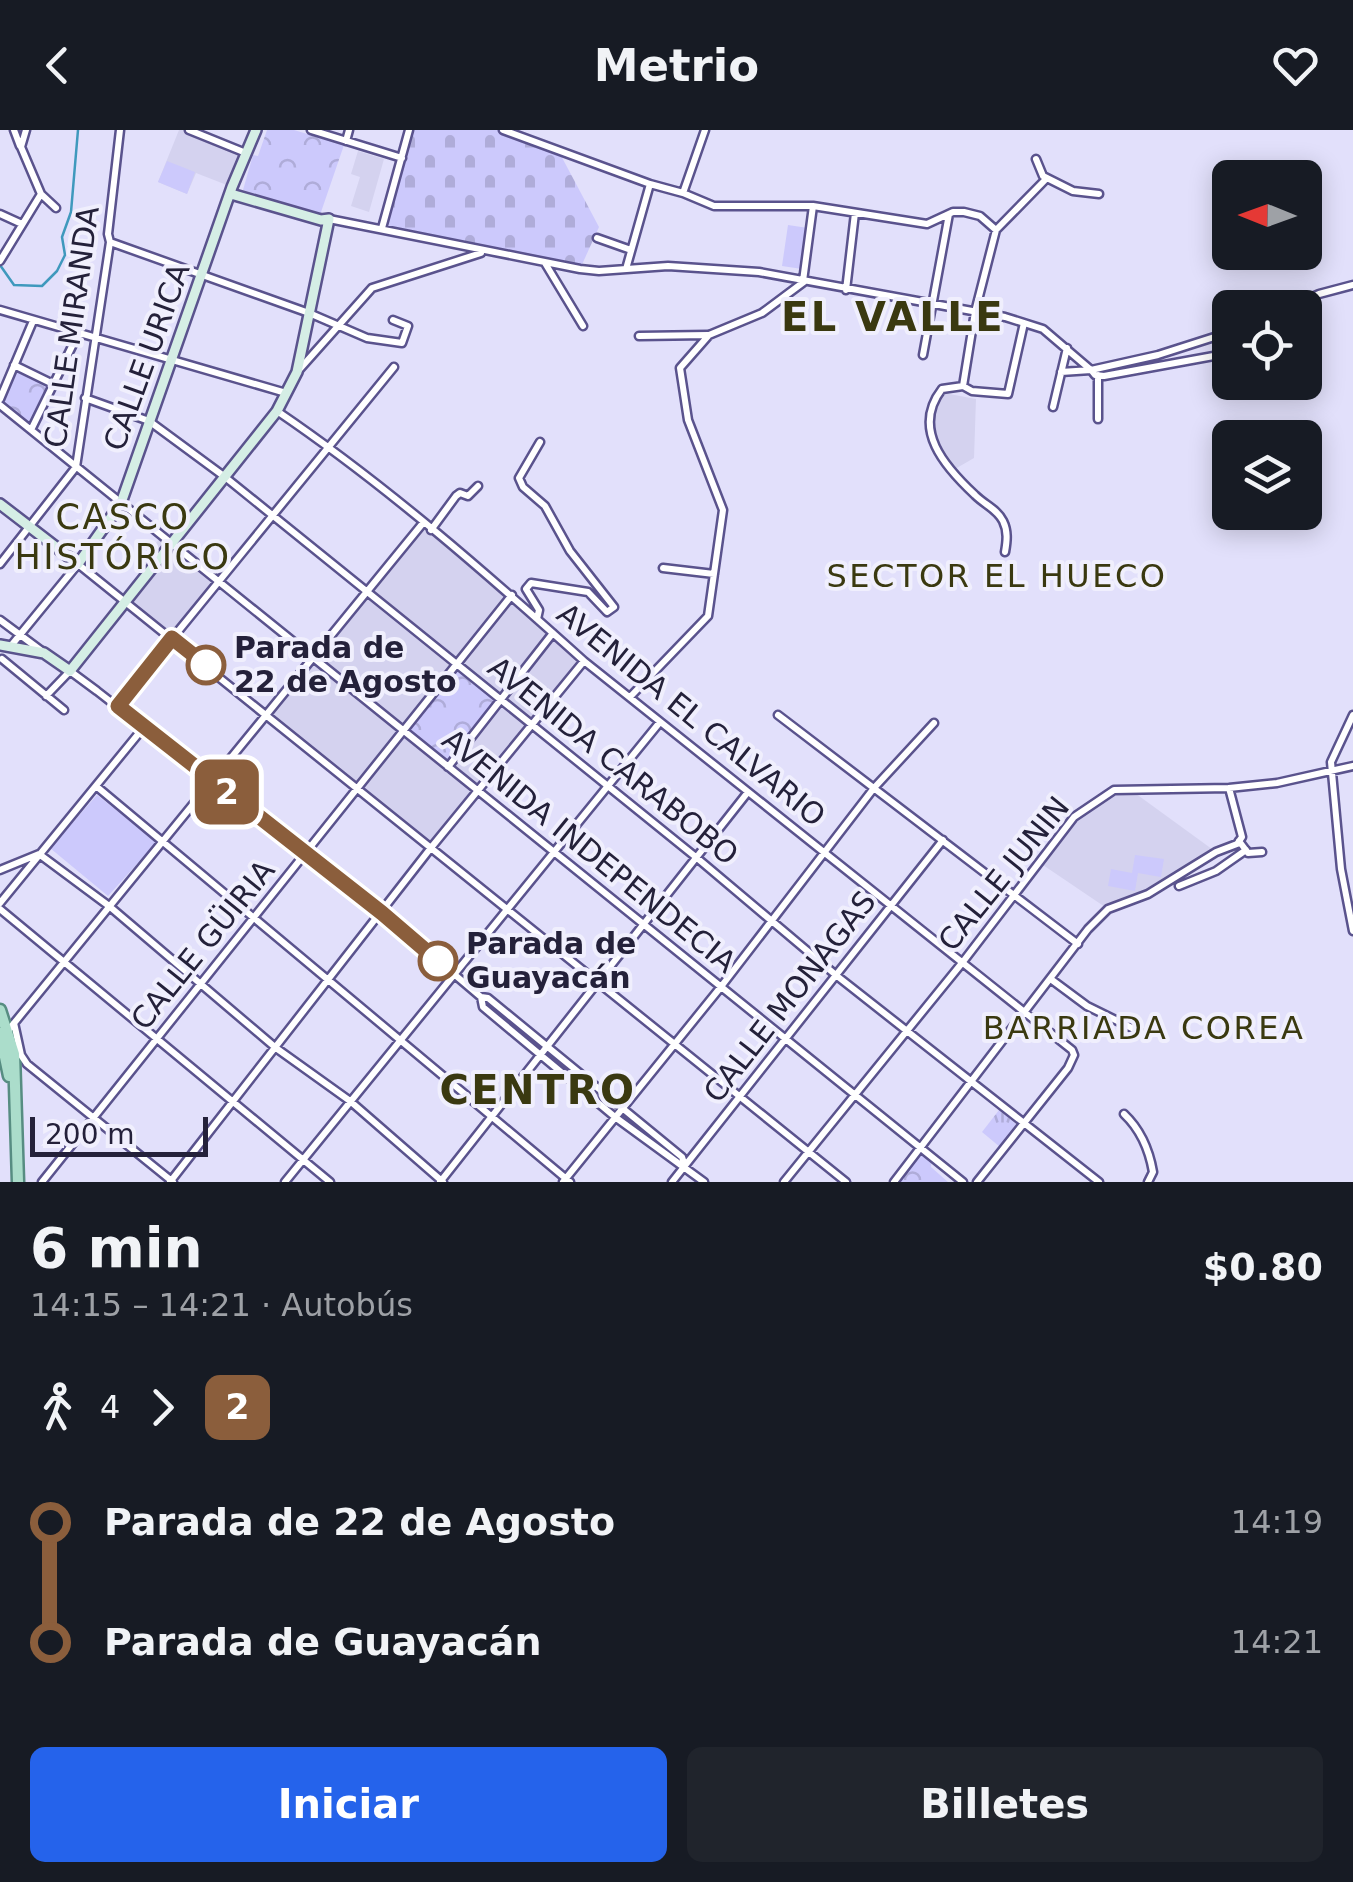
<!DOCTYPE html>
<html lang="es">
<head>
<meta charset="utf-8">
<style>
	:root { --surface:#171b24; --page:#20242c; --text:#f1f3f6; --muted:#9ea1a6; --accent:#2563eb }
	body { margin:0; font-family:"DejaVu Sans",sans-serif; background:var(--page); color:var(--text); height:100vh; display:flex; flex-direction:column; font-size:38px; white-space:nowrap }
	* { box-sizing:border-box; margin:0 }
	p { font-size:32px; color:var(--muted) }
	.icon { flex:none; width:55px; height:55px; fill:none; stroke:currentColor; stroke-width:2; stroke-linecap:round; stroke-linejoin:round }
	.map { position:relative; height:1052px; overflow:hidden }
	.details { display:flex; flex-direction:column; background:var(--surface); flex:1 }
	.details>* { flex:none }
	.badge { padding:0 20px; border-radius:15px; font-size:35px; line-height:65px }
	.needle { width:65px; rotate:271deg }
	.fabs { position:absolute; left:1212px; top:30px; display:grid; gap:20px }
	.fabs a { display:grid; place-items:center; width:110px; height:110px; border-radius:15px; background:var(--surface); box-shadow:0 5px 25px #0003; font-size:50px }
	.scale { position:absolute; left:30px; bottom:25px; width:178px; box-sizing:border-box; padding-left:10px; border:5px solid #24213a; border-top:0; font-size:28px; line-height:35px; white-space:nowrap; color:#24213a; -webkit-text-stroke:8px #f0effd; paint-order:stroke }
	.map>.badge { position:absolute; translate:-50% -50%; box-shadow:0 0 0 5px #fff }
	.legs { display:flex; align-items:center; gap:15px; height:110px; padding:0 30px; font-size:32px }
	.legs p { margin-inline-start:auto }
	.headline { display:flex; align-items:center; justify-content:space-between; height:170px; padding:0 30px }
	h1 { font-size:55px; font-weight:600; line-height:75px }
	.cta { display:flex; gap:20px; margin-top:auto; padding:20px 30px }
	.cta a { flex:1; height:115px; border-radius:15px; background:var(--accent); color:#fff; font-size:40px; font-weight:600; line-height:115px; text-align:center }
	.cta a+a { background:var(--page); color:var(--text) }
	ul { padding:0 30px; list-style:none }
	li { display:flex; align-items:center; gap:35px; height:120px; font-size:38px }
	li i { display:grid; place-items:center; width:15px; height:100%; margin:0 12px; background:currentColor }
	li i::after { content:''; width:25px; height:25px; margin:-12px; border:8px solid; border-radius:50%; background:var(--surface) }
	li p { margin-inline-start:auto }
	li:first-child i { background:linear-gradient(#0000 50%,currentColor 0) }
	li:last-child i { background:linear-gradient(currentColor 50%,#0000 0) }
	header { display:flex; justify-content:space-between; align-items:center; height:130px; padding:0 30px; background:var(--surface); font-size:45px; font-weight:600 }
	.map>svg:first-child { display:block }
	.built { fill:#d4d2ef }
	.grass { fill:url(#grass-tufts) }
	.cemetery { fill:url(#cemetery-stones) }
	.park { fill:url(#park-crowns) }
	.garden { fill:#ccc9fc }
	.lines { fill:none; stroke-linecap:round; stroke-linejoin:round }
	.stream { stroke:#3f99bd; stroke-width:2.5 }
	.minor-casing { stroke:#5a538d; stroke-width:11 }
	.secondary-casing { stroke:#5a538d; stroke-width:14 }
	.primary-casing { stroke:#578d82; stroke-width:15 }
	.minor { stroke:#fff; stroke-width:6 }
	.secondary { stroke:#d5eee5; stroke-width:9 }
	.primary { stroke:#abddcb; stroke-width:10 }
	.line-1-casing { stroke:#fff; stroke-width:22 }
	.line-1 { stroke:#8b5e3c; stroke-width:15 }
	.stop-1-dot { fill:#fff; stroke:#8b5e3c; stroke-width:5 }
	.labels { text-anchor:middle; stroke-width:8; stroke-linejoin:round; paint-order:stroke }
	.street-label { font-size:30px; fill:#24213a; stroke:#f0effd }
	.stop-label { font-size:30px; font-weight:bold; fill:#24213a; stroke:#f0effd; text-anchor:start }
	.neighbourhood-label { font-size:32px; letter-spacing:2.5px; fill:#3a3910; stroke:#f0effd }
	.quarter-label { font-size:35px; letter-spacing:2.5px; fill:#3a3910; stroke:#f0effd }
	.district-label { font-size:40px; font-weight:bold; letter-spacing:2.5px; fill:#3a3910; stroke:#f0effd }
</style>
</head>
<body>
<header><svg class="icon" aria-label="back" viewBox="0 0 24 24"><path d="M15 5l-7 7 7 7"/></svg>Metrio<svg class="icon" aria-label="heart" viewBox="0 0 24 24"><path d="M12 20l-8-8c-3-5 5-10 8-4 3-6 11-1 8 4z"/></svg></header>
<div class="map">
<svg width="1353" height="1052" viewBox="0 0 1353 1052">
	<defs>
		<pattern id="grass-tufts" width="24" height="20" patternUnits="userSpaceOnUse" patternTransform="scale(2.5)"><rect width="24" height="20" fill="#ccc9fc"/><path d="M3 7l-1-3M5 7V3M7 7l1-3M15 17l-1-3M17 17v-4M19 17l1-3" fill="none" stroke="#afacd9"/></pattern>
		<pattern id="cemetery-stones" width="16" height="16" patternUnits="userSpaceOnUse" patternTransform="scale(2.5)"><rect width="16" height="16" fill="#ccc9fc"/><path d="M2 7V4a2 2 0 0 1 4 0v3zM10 15v-3a2 2 0 0 1 4 0v3z" fill="#afacd9"/></pattern>
		<pattern id="park-crowns" width="20" height="18" patternUnits="userSpaceOnUse" patternTransform="scale(2.5)"><rect width="20" height="18" fill="#ccc9fc"/><path d="M2 6a3 3 0 1 1 6 0M12 15a3 3 0 1 1 6 0" fill="none" stroke="#afacd9"/></pattern>
	</defs>
	<rect width="100%" height="100%" fill="#e2e0fb"/>
	<path class="built" d="M179 0H189L246 23 232 57 196 43 187 64 158 52Z
		M358 21 384 29 369 82 351 76 360 47 351 44Z
		M944 263 976 269 974 328 955 339 936 319 933 300 936 271Z
		M423 393 584 531 430 719 267 584Z
		M160 408 171 413 218 451 173 506 126 469 147 441 139 435Z
		M1128 658 1216 722 1148 764 1108 779 1040 733 1074 687 1114 660Z"/>
	<path class="grass" d="M999 980 1016 994 1000 1017 982 1002Z"/>
	<path class="cemetery" d="M409 0H503L558 20 599 97 580 139 382 98Z"/>
	<path class="park" d="M267 0H294L344 15 320 85 243 60 253 25 258 26Z
		M14 235 53 254 31 300 0 275Z
		M458 539 498 573 448 634 408 600Z
		M924 1022 932 1028 931 1037 948 1052H897Z"/>
	<path class="garden" d="M167 31 195 42 187 64 158 52Z
		M788 95 808 98 802 139 782 136Z
		M97 665 157 712 108 766 50 718Z
		M1135 725 1164 729 1161 747 1138 743 1135 761 1108 756 1111 739 1132 743Z"/>
	<g class="lines">
		<path class="stream" d="M0 135 14 155 42 156 57 141 65 125 62 107 71 82 78 0"/>
		<g class="minor-casing">
			<path id="minor" d="M14 0 20 16
				M189 0 246 23
				M311 0 402 28
				M503 0 650 54 683 63 705 0
				M346 11 349 0
				M1036 29 1043 46 1073 61 1099 64
				M683 63 714 76H813L927 94 953 82H964L980 86 996 100
				M41 64 56 78
				M0 84 22 94
				M329 89 580 139 599 141 668 136 759 142 1005 187 1043 199 1091 240 1158 225 1230 202
				M382 98 409 0
				M597 108 631 120
				M110 112 309 183 367 208 402 213 408 196 393 190
				M0 131 41 64 21 17 26 0
				M545 133 583 196
				M626 139 650 54
				M803 151 813 76
				M846 160 855 83
				M1287 178 1319 164 1353 155
				M0 180 286 263
				M1024 193 1008 264 972 261 963 256 975 182 996 100 1047 48
				M639 206 708 205
				M923 225 949 84
				M14 235 53 254
				M298 241 372 158 481 123
				M1061 242 1091 240 1095 245 1104 246 1230 223
				M963 256 942 259C911 299 945 337 975 365 985 375 997 379 1003 391 1008 401 1007 411 1005 422
				M85 268 149 291 225 347 697 728 837 846 1099 1052
				M0 269 33 191
				M0 275 963 1052
				M1053 277 1067 218
				M277 281C386 355 486 443 584 531L1072 920 1074 925 1068 938 977 1052
				M1098 289V245
				M31 300 79 202
				M431 400 456 366 460 363 468 366 478 356
				M0 434 76 337 110 112 108 104 120 0
				M663 438 714 444
				M537 489 539 480 526 459 531 453 588 462 607 482 614 477 570 421 545 376 523 357 519 348 540 312
				M0 490 43 522
				M10 517 78 434 846 1052
				M2 529 64 580
				M46 566 70 541 97 561 382 783 481 867 488 868 682 1027 685 1036
				M630 567 708 486 723 380 688 290 680 238 709 205 762 183 805 151
				M117 576 394 237
				M778 585 1078 814
				M1353 585 1331 632 1341 739 1353 801
				M448 637 553 503
				M96 656 570 1052
				M1239 711 1248 723 1262 722
				M0 740 39 724 109 776 276 918 350 971 443 1052
				M1179 756 1216 741 1246 720
				M0 773 144 597
				M0 779 330 1052
				M1052 850 1087 876 1140 902
				M481 867 483 877 615 987 704 1052
				M14 893 21 925 27 934 173 1052
				M6 903 423 393
				M1124 984C1141 1000 1149 1019 1153 1042L1148 1052
				M42 1052 512 465
				M170 1052 430 719 584 531
				M285 1052 660 592
				M440 1052 748 662
				M563 1052 720 858 874 658 934 593
				M672 1052 943 710
				M784 1052 962 833 1074 687 1114 660 1229 658 1277 653 1353 636
				M894 1052 1088 799 1108 779 1148 764 1216 722 1237 714 1242 707 1229 658"/>
		</g>
		<g class="secondary-casing">
			<path id="secondary" d="M0 374 78 434 121 373 232 57 256 0
				M0 515 44 523 70 541 277 281 297 242 329 89 321 90 231 64"/>
		</g>
		<g class="primary-casing">
			<path id="primary" d="M0 880 14 924 18 1052
				M0 903 9 946"/>
		</g>
		<use href="#minor" class="minor"/>
		<use href="#secondary" class="secondary"/>
		<use href="#primary" class="primary"/>
	</g>
	<g class="lines">
		<g class="line-1-casing">
			<path id="line-1" d="M206 535 172 508 118 576 382 783 438 831"/>
		</g>
		<use href="#line-1" class="line-1"/>
	</g>
	<g class="stop-1-dot">
		<circle cx="206" cy="535" r="18"/>
		<circle cx="438" cy="831" r="18"/>
	</g>
	<g class="labels">
		<g class="street-label">
			<text transform="translate(72 197) rotate(-82)" y="10">CALLE MIRANDA</text>
			<text transform="translate(147 227) rotate(-70)" y="10">CALLE URICA</text>
			<text transform="translate(691 585) rotate(39)" y="10">AVENIDA EL CALVARIO</text>
			<text transform="translate(613 631) rotate(39)" y="10">AVENIDA CARABOBO</text>
			<text transform="translate(589 721) rotate(39)" y="10">AVENIDA INDEPENDECIA</text>
			<text transform="translate(1004 744) rotate(-51)" y="10">CALLE JUNIN</text>
			<text transform="translate(203 815) rotate(-51)" y="10">CALLE GÜIRIA</text>
			<text transform="translate(790 867) rotate(-52)" y="10">CALLE MONAGAS</text>
		</g>
		<g class="stop-label">
			<text x="234" y="528">Parada de<tspan x="234" dy="34">22 de Agosto</tspan></text>
			<text x="466" y="824">Parada de<tspan x="466" dy="34">Guayacán</tspan></text>
		</g>
		<g class="neighbourhood-label">
			<text x="997" y="457">SECTOR EL HUECO</text>
			<text x="1144" y="909">BARRIADA COREA</text>
		</g>
		<g class="quarter-label">
			<text x="123" y="399">CASCO<tspan x="123" dy="40">HISTÓRICO</tspan></text>
		</g>
		<g class="district-label">
			<text x="893" y="201">EL VALLE</text>
			<text x="538" y="974">CENTRO</text>
		</g>
	</g>
</svg>
<div class="fabs">
<a><svg class="needle" viewBox="-14 -14 28 28"><path d="M0-13l5 13h-10z" fill="#e53935"/><path d="M0 13l5-13h-10z" fill="#9ea1a6"/></svg></a>
<a><svg class="icon" aria-label="locate" viewBox="0 0 24 24"><circle cx="12" cy="12" r="6"/><path d="M12 2v4M12 18v4M2 12h4M18 12h4"/></svg></a>
<a><svg class="icon" aria-label="layers" viewBox="0 0 24 24"><path d="M12 4l9 5-9 5-9-5zM3 14l9 5 9-5"/></svg></a>
</div>
<div class="scale">200 m</div>
<b class="badge" style="left:227px;top:662px;background:#8b5e3c;color:#fff">2</b>
</div>
<section class="details">
<div class="headline"><div><h1>6 min</h1><p>14:15 – 14:21 · Autobús</p></div><b>$0.80</b></div>
<div class="legs"><svg class="icon" aria-label="walk" viewBox="0 0 24 24"><circle cx="13" cy="4" r="2"/><path d="M13 8l-2 6 4 7M11 14l-3 7M7 12l3-4h3l4 4"/></svg>4<svg class="icon" aria-label="forward" viewBox="0 0 24 24"><path d="M9 5l7 7-7 7"/></svg><b class="badge" style="background:#8b5e3c;color:#fff">2</b></div>
<ul>
<li><i style="color:#8b5e3c"></i><b>Parada de 22 de Agosto</b><p>14:19</p></li>
<li><i style="color:#8b5e3c"></i><b>Parada de Guayacán</b><p>14:21</p></li>
</ul>
<div class="cta"><a>Iniciar</a><a>Billetes</a></div>
</section>
</body>
</html>
